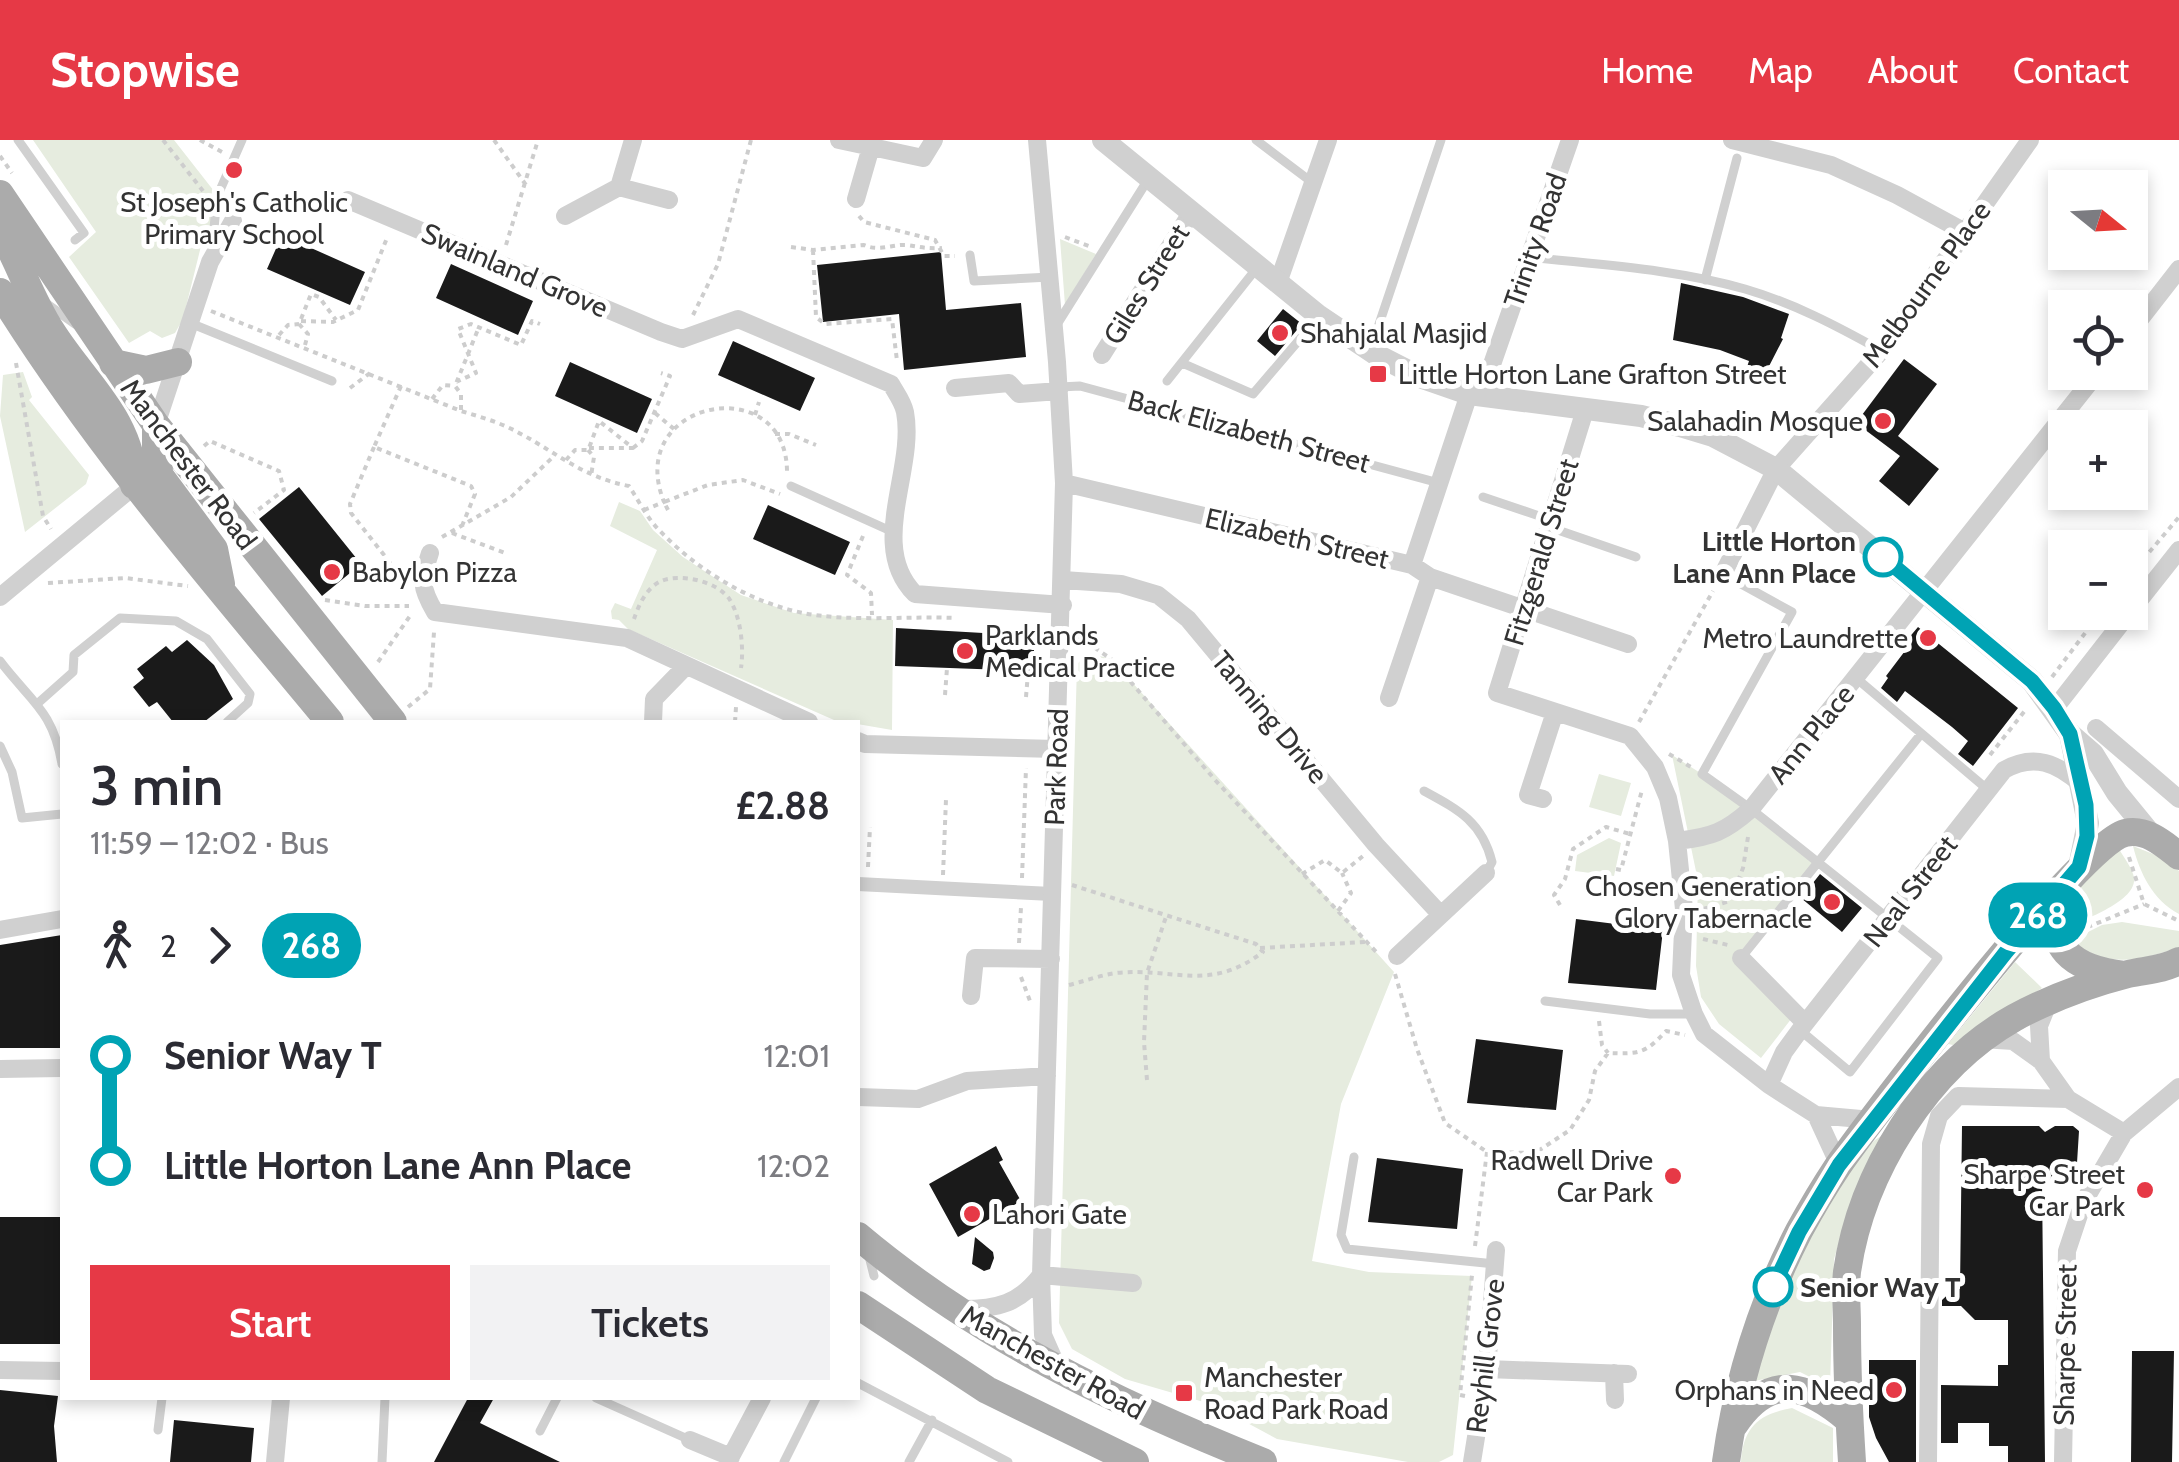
<!DOCTYPE html>
<html lang="en">
<head>
<meta charset="utf-8">
<style>
	:root { --surface:#fff; --page:#f2f2f3; --text:#2b2b33; --muted:#7c7c81; --accent:#e63946 }
	body { margin:0; font-family:Cabin,sans-serif; background:var(--page); color:var(--text); height:100vh; display:flex; flex-direction:column; font-size:38px; white-space:nowrap }
	* { box-sizing:border-box; margin:0 }
	p { font-size:32px; color:var(--muted) }
	.icon { flex:none; width:55px; height:55px; fill:none; stroke:currentColor; stroke-width:2; stroke-linecap:round; stroke-linejoin:round }
	.map { position:relative; flex:1; overflow:hidden }
	.details { position:absolute; left:60px; top:580px; width:800px; height:680px; display:flex; flex-direction:column; background:var(--surface); border-radius:0px; box-shadow:0 5px 15px #0003 }
	.details>* { flex:none }
	.badge { padding:0 20px; border-radius:32px; font-size:35px; line-height:65px }
	.needle { width:65px; rotate:108deg }
	.buttons { position:absolute; left:2048px; top:30px; display:grid; gap:20px }
	.buttons a { display:grid; place-items:center; width:100px; height:100px; border-radius:0px; background:var(--surface); box-shadow:0 5px 15px #0003; font-size:50px }
	.map>.badge { position:absolute; translate:-50% -50%; box-shadow:0 0 0 5px #fff }
	.legs { display:flex; align-items:center; gap:15px; height:110px; padding:0 30px; font-size:32px }
	.legs p { margin-inline-start:auto }
	.head { display:flex; align-items:center; justify-content:space-between; height:170px; padding:0 30px }
	h1 { font-size:55px; font-weight:600; line-height:75px }
	.action { display:flex; gap:20px; margin-top:auto; padding:20px 30px }
	.action a { flex:1; height:115px; border-radius:0px; background:var(--accent); color:#fff; font-size:40px; font-weight:600; line-height:115px; text-align:center }
	.action a+a { background:var(--page); color:var(--text) }
	ul { padding:0 30px; list-style:none }
	li { display:flex; align-items:center; gap:35px; height:110px; font-size:38px }
	li i { display:grid; place-items:center; width:15px; height:100%; margin:0 12px; background:currentColor }
	li i::after { content:''; width:25px; height:25px; margin:-12px; border:8px solid; border-radius:50%; background:var(--surface) }
	li p { margin-inline-start:auto }
	li:first-child i { background:linear-gradient(#0000 50%,currentColor 0) }
	li:last-child i { background:linear-gradient(currentColor 50%,#0000 0) }
	header { display:flex; align-items:center; gap:60px; box-sizing:border-box; height:140px; padding:0 50px; background:var(--accent); color:#fff }
	header strong { font-size:48px }
	nav { display:flex; gap:55px; margin-inline-start:auto; font-size:35px }
	.map>svg:first-child { display:block }
	.green { fill:#e6ecdf }
	.building { fill:#1a1a1a }
	.lines { fill:none; stroke-linecap:round; stroke-linejoin:round }
	.path { stroke:#cdcdcd; stroke-width:4; stroke-dasharray:5 5; stroke-linecap:butt }
	.service { stroke:#d0d0d0; stroke-width:9 }
	.pedestrian { stroke:#d0d0d0; stroke-width:14 }
	.minor { stroke:#d0d0d0; stroke-width:18 }
	.tertiary { stroke:#d0d0d0; stroke-width:22 }
	.primary { stroke:#ababab; stroke-width:28 }
	.line-1-casing { stroke:#fff; stroke-width:22 }
	.line-1 { stroke:#00a3b4; stroke-width:15 }
	.poi-dot { fill:#e63946; stroke:#fff; stroke-width:4 }
	.stop-1-dot { fill:#fff; stroke:#00a3b4; stroke-width:5 }
	.labels { text-anchor:middle; stroke-width:10; stroke-linejoin:round; paint-order:stroke }
	.poi-label { font-size:28px; fill:#333; stroke:#fff; text-anchor:start }
	.street-label { font-size:28px; fill:#333; stroke:#fff }
	.stop-label { font-size:28px; font-weight:bold; fill:#333; stroke:#fff; text-anchor:end }
</style>
</head>
<body>
<header>
<strong>Stopwise</strong>
<nav><a>Home</a><a>Map</a><a>About</a><a>Contact</a></nav>
</header>
<div class="map">
<svg width="2179" height="1322" viewBox="0 0 2179 1322">
	<rect width="100%" height="100%" fill="#fff"/>
	<path class="green" d="M33 0H174L221 60 201 106 183 179 175 193 162 198 150 191 129 203 69 117 96 92Z
		M1060 99 1096 114 1065 165Z
		M23 232 32 257 29 260 89 335 86 344 25 392 0 276 3 235Z
		M619 362 640 371 653 390 683 417 741 455 794 473 893 480 892 590 834 580 628 489 619 480 612 479 611 471 615 463 631 469 657 410 610 386Z
		M1089 513 1111 519 1394 832 1341 964 1312 1121 1369 1132 1472 1136 1453 1315 1439 1322H1408L1277 1299 1214 1265 1125 1239 1072 1209 1059 1183 1077 524Z
		M1672 615 1702 634 1817 722 1741 818 1795 874 1761 918 1719 884 1701 857 1696 826 1698 741Z
		M1599 634 1631 643 1621 676 1589 667Z
		M1609 698 1621 703 1614 736 1575 731 1577 715Z
		M2133 706 2163 718 2179 731V774C2153 760 2140 734 2133 706Z
		M2119 709C2124 718 2133 729 2134 738 2137 762 2081 781 2064 788L2069 757Z
		M2122 782 2179 791V807C2137 822 2108 828 2070 801L2102 785Z
		M2015 822 2042 848 1953 905 1948 904Z
		M1882 996 1850 1065 1834 1119 1830 1247 1800 1232 1754 1241C1766 1206 1776 1171 1790 1137 1801 1109 1857 1004 1882 996Z
		M1792 1268 1833 1288V1322H1741C1743 1288 1758 1274 1792 1268Z"/>
	<path class="building" d="M282 95 365 132 350 165 267 129Z
		M941 112 946 170 1021 163 1026 217 904 230 899 174 823 182 817 125Z
		M451 124 533 161 518 195 436 158Z
		M1681 143 1743 157 1789 174 1781 198 1783 199 1765 234 1747 227 1749 221 1720 210 1673 200Z
		M1283 169 1302 184 1275 216 1257 201Z
		M733 201 815 238 800 271 718 235Z
		M1904 219 1937 244 1898 296 1939 329 1909 366 1879 341 1900 316 1856 283Z
		M570 222 652 259 637 293 555 256Z
		M299 347 361 424 322 456 259 379Z
		M768 365 850 402 835 435 753 399Z
		M1918 487 2018 568 1973 626 1958 614 1968 601 1952 587 1905 551 1897 562 1881 548 1888 538 1886 536 1911 503 1907 500Z
		M896 488 1034 496V531L895 526Z
		M187 500 214 525 233 559 204 582H173L157 562 149 567 133 547 144 538 137 529 166 506 172 512Z
		M1820 734 1862 768 1842 792 1801 758Z
		M1576 779 1663 790 1656 850 1568 843Z
		M62 795V908H0V805Z
		M1476 899 1563 910 1556 970 1467 963Z
		M1962 986H2039L2045 992 2055 986H2073L2079 991 2076 1039 2067 1043 2042 1042 2045 1322H2008V1306H1989V1283H1958V1303H1941V1245L1998 1246V1225H2008V1180H1975L1961 1166H1942V1160L1955 1148 1960 1149Z
		M996 1006 1003 1020 999 1022 1021 1061 958 1097 929 1044Z
		M1377 1018 1463 1029 1457 1089 1368 1082Z
		M0 1077H62V1204H0Z
		M975 1097 993 1112 994 1118 990 1129 984 1131 972 1124Z
		M2132 1211H2174L2172 1322H2131Z
		M1869 1220H1916V1322H1889L1876 1298 1869 1277Z
		M0 1250 58 1256 54 1286 57 1322H0Z
		M468 1258H494L480 1283 560 1322H434Z
		M174 1280 254 1288 251 1322H170Z"/>
	<g class="lines">
		<path class="path" d="M163 0 203 51
			M200 0 222 12
			M494 0 526 45
			M0 16 12 33
			M859 76 864 82 935 100 944 116H955
			M1065 97 1089 106
			M506 105 538 0
			M791 107 813 110 864 105C879 112 892 104 907 105 920 107 928 109 942 108
			M813 110 816 177 825 184 892 179 897 221
			M211 171 461 271C481 277 502 283 521 294 560 315 583 337 629 346 639 361 647 378 659 390 697 430 749 462 803 473 847 482 909 476 956 478
			M693 175 718 124 751 0
			M301 181 333 182 358 170 387 98
			M299 184 308 194 305 205
			M279 195 288 185 299 184 311 154 319 157 336 180
			M16 223 43 376 51 389
			M456 242 476 233 458 189 471 184 521 205 532 181 540 184
			M401 246 374 307 471 346 475 354 462 386
			M350 248 370 233
			M432 259 443 245 455 246
			M461 270V254L455 246 479 187
			M655 273 674 289
			M755 275 759 262
			M775 294H789L816 305
			M204 306 210 301 279 331 284 350 254 373
			M374 307 350 364 351 373 395 429 407 433
			M633 308 642 301 670 236 661 233
			M588 310 594 317 591 336
			M566 320 575 310H588L589 308 599 281 633 308H589
			M644 370 664 362C623 260 786 229 787 331
			M668 370 664 362 708 345 743 340 780 354
			M452 393 508 414
			M863 396 847 435 871 453 872 475
			M442 397 511 357 554 316
			M2130 435 2179 377
			M48 443 125 438 188 446
			M325 460 365 466H409
			M634 479C638 467 645 450 659 442 678 432 718 441 730 460 741 478 744 508 741 528
			M1078 496 1111 519 1216 641 1379 815
			M378 522 412 473
			M2052 537 2101 472
			M945 555 947 528
			M1026 557 1028 533H1039
			M408 567 430 549 434 492
			M735 582 736 567
			M1639 582 1713 451
			M1669 614 1691 627
			M1990 615 2027 568
			M2129 717 2144 764 2179 781
			M868 727 870 687
			M1616 729 1621 730 1642 650
			M1302 734 1325 720 1342 733 1363 716
			M943 735 946 659
			M1022 738 1026 628
			M1560 765 1554 755 1565 739 1573 709 1606 687 1630 694
			M1703 769 1730 761 1743 728 1748 697
			M1338 771 1351 753 1342 733
			M1658 773 1657 784 1665 788
			M2078 791 2144 764
			M1703 799 1728 805
			M1019 803 1021 767
			M1260 808 1365 802
			M1395 834 1417 909 1445 983 1487 1012 1535 1013 1570 990 1589 960 1595 931 1608 913C1639 914 1645 914 1666 891L1685 895
			M1021 837 1030 861
			M1069 845C1085 841 1101 835 1116 833 1174 827 1209 853 1263 812L1256 804 1072 745
			M1599 881 1602 905 1608 913
			M1147 940 1144 902 1147 833 1167 774
			M1475 1106 1487 1012
			M1465 1256 1460 1255 1472 1135"/>
		<path class="service" d="M18 0 84 93 75 100
			M1256 0 1313 43
			M212 109 217 57 242 0
			M970 115 974 141 1050 137
			M1529 117C1601 125 1675 129 1745 149 1793 163 1837 186 1880 210
			M1705 140 1737 18
			M47 164 75 184
			M190 183 332 241
			M1056 186 1149 38
			M1370 211 1441 0
			M1182 223 1253 254 1317 179
			M1167 241 1256 129
			M1060 247 1080 246 1439 343
			M791 346 893 392
			M1483 357 1551 380
			M1549 387 1636 417
			M1723 434 1792 472 1702 634 1751 669 1938 818 1850 932 1801 891
			M0 521C30 561 53 570 62 624
			M1856 538 1987 649
			M37 564 73 532 74 515 120 478 176 481 207 499 250 554 248 563 227 582
			M0 606 12 632 22 678 62 674
			M1424 651C1459 670 1482 682 1492 722L1486 733
			M1741 818 1921 594
			M1545 861 1650 874H1694
			M1354 1017 1341 1095 1347 1109 1495 1124
			M868 1112 874 1136
			M858 1243 1008 1322
			M596 1258 690 1300
			M158 1290 162 1258
			M540 1291 557 1258
			M382 1322 385 1258
			M784 1322 816 1258
			M909 1322 932 1280"/>
		<path class="pedestrian" d="M858 744 1052 754"/>
		<path class="minor" d="M839 0 923 18 934 0
			M1037 0 1057 222 1064 343 1041 1135 1133 1143
			M1732 0 1831 25 1897 55 1963 91
			M619 47 669 60
			M856 59 871 7
			M348 60 661 192 682 199 738 179 891 244C896 253 903 262 905 272 916 330 867 406 915 454L1063 465
			M565 76 619 47 633 0
			M1278 143 1328 0
			M2130 192 2179 129
			M1102 215 1191 73
			M955 248 1009 243 1019 254 1059 251
			M1481 256 1570 0
			M1585 270 1497 553 1630 596 1655 627 1668 658 1677 701 1684 769 1681 835 1694 874 1704 894 1769 945 1816 975
			M154 291 210 122 233 81
			M1064 343 1412 425 1430 437 1628 504
			M430 413C421 440 420 447 435 472L627 498 809 582
			M1412 425 1469 254
			M1723 434 1776 329 1881 211 2030 0
			M1063 440 1121 444 1158 455 1188 479 1376 705 1441 775
			M0 457 134 346 137 338
			M2130 472 2179 410
			M1389 558 1430 437
			M2055 568 2130 472
			M653 582 654 559 686 526
			M2096 588 2179 659
			M858 601 865 604 1056 609
			M1543 659 1528 655 1555 572
			M1677 701C1712 697 1725 692 1751 669L2098 232
			M0 790 62 779
			M1397 816 1486 733
			M1741 818 1805 883
			M971 856 975 818 1051 819
			M1982 899 2013 901 2041 921 2039 886 2049 861
			M2041 921 2068 959 2124 993
			M0 929 62 928
			M1769 945 1784 912 1800 890 2004 630C2034 613 2057 623 2082 645
			M858 957 918 959 967 941 1047 936
			M1839 1025 1816 975 1872 980
			M962 1169C997 1169 1019 1164 1041 1135L1043 1195 1058 1229
			M1487 1229 1628 1234
			M0 1230 62 1231
			M1614 1233 1615 1260
			M690 1300 731 1317
			M275 1322 281 1258
			M728 1322 762 1258
			M1472 1322 1487 1229 1496 1110
			M1928 1322 1931 1004 1939 976 1958 956 2068 959
			M2063 1322 2067 1111 2083 1063 2124 993 2179 947"/>
		<path class="tertiary" d="M1103 0 1319 176 1377 215 1420 237 1469 254 1641 276 1680 286 1713 296 1776 329 2032 541 2070 594 2093 614 2117 653 2153 697
			M2070 594 2088 683 2079 727"/>
		<path class="primary" d="M0 54 156 285 393 582
			M0 89C19 122 31 160 52 192 85 244 132 279 134 345
			M0 152C96 307 215 443 330 582
			M113 223 146 230 178 222
			M156 285V318L160 336 214 409 221 444
			M2057 752C2045 808 2072 829 2124 835
			M858 1096C978 1197 1118 1264 1263 1322
			M858 1165 987 1250 1135 1322
			M1734 1285C1770 1231 1807 1244 1849 1280
			M1726 1322C1737 1242 1762 1163 1799 1091 1811 1069 1824 1047 1838 1026 1874 974 2080 704 2125 693 2146 688 2164 704 2179 716
			M1852 1322C1849 1276 1847 1231 1847 1185 1847 1168 1845 1149 1847 1132 1861 1033 1927 927 2014 878 2049 859 2089 844 2128 834 2145 830 2163 830 2179 821"/>
	</g>
	<g class="lines">
		<g class="line-1-casing">
			<path id="line-1" d="M1773 1147 1799 1092 1839 1025 2006 812 2079 727 2087 696 2086 665 2070 594 2054 568 2032 541 1883 417"/>
		</g>
		<use href="#line-1" class="line-1"/>
	</g>
	<g class="poi-dot">
		<circle cx="234" cy="30" r="10"/>
		<circle cx="1280" cy="193" r="10"/>
		<rect x="1368" y="224" width="20" height="20" rx="5"/>
		<circle cx="1883" cy="281" r="10"/>
		<circle cx="332" cy="432" r="10"/>
		<circle cx="1928" cy="498" r="10"/>
		<circle cx="965" cy="511" r="10"/>
		<circle cx="1832" cy="762" r="10"/>
		<circle cx="1673" cy="1036" r="10"/>
		<circle cx="2145" cy="1050" r="10"/>
		<circle cx="972" cy="1074" r="10"/>
		<circle cx="1894" cy="1250" r="10"/>
		<rect x="1174" y="1243" width="20" height="20" rx="5"/>
	</g>
	<g class="stop-1-dot">
		<circle cx="1883" cy="417" r="18"/>
		<circle cx="1773" cy="1147" r="18"/>
	</g>
	<g class="labels">
		<g class="poi-label">
			<text x="234" y="72" text-anchor="middle">St Joseph's Catholic<tspan x="234" dy="32">Primary School</tspan></text>
			<text x="1300" y="203">Shahjalal Masjid</text>
			<text x="1398" y="244">Little Horton Lane Grafton Street</text>
			<text x="1863" y="291" text-anchor="end">Salahadin Mosque</text>
			<text x="352" y="442">Babylon Pizza</text>
			<text x="985" y="505">Parklands<tspan x="985" dy="32">Medical Practice</tspan></text>
			<text x="1908" y="508" text-anchor="end">Metro Laundrette</text>
			<text x="1812" y="756" text-anchor="end">Chosen Generation<tspan x="1812" dy="32">Glory Tabernacle</tspan></text>
			<text x="1653" y="1030" text-anchor="end">Radwell Drive<tspan x="1653" dy="32">Car Park</tspan></text>
			<text x="2125" y="1044" text-anchor="end">Sharpe Street<tspan x="2125" dy="32">Car Park</tspan></text>
			<text x="992" y="1084">Lahori Gate</text>
			<text x="1204" y="1247">Manchester<tspan x="1204" dy="32">Road Park Road</tspan></text>
			<text x="1874" y="1260" text-anchor="end">Orphans in Need</text>
		</g>
		<g class="street-label">
			<text transform="translate(1535 100) rotate(-71)" y="10">Trinity Road</text>
			<text transform="translate(515 130) rotate(23)" y="10">Swainland Grove</text>
			<text transform="translate(1146 144) rotate(-58)" y="10">Giles Street</text>
			<text transform="translate(1926 144) rotate(-54)" y="10">Melbourne Place</text>
			<text transform="translate(1249 291) rotate(15)" y="10">Back Elizabeth Street</text>
			<text transform="translate(189 324) rotate(53)" y="10">Manchester Road</text>
			<text transform="translate(1297 398) rotate(13)" y="10">Elizabeth Street</text>
			<text transform="translate(1541 412) rotate(-73)" y="10">Fitzgerald Street</text>
			<text transform="translate(1270 577) rotate(50)" y="10">Tanning Drive</text>
			<text transform="translate(1811 594) rotate(-51)" y="10">Ann Place</text>
			<text transform="translate(1056 627) rotate(-88)" y="10">Park Road</text>
			<text transform="translate(1910 751) rotate(-52)" y="10">Neal Street</text>
			<text transform="translate(2065 1205) rotate(-89)" y="10">Sharpe Street</text>
			<text transform="translate(1485 1216) rotate(-83)" y="10">Reyhill Grove</text>
			<text transform="translate(1053 1222) rotate(29)" y="10">Manchester Road</text>
		</g>
		<g class="stop-label">
			<text x="1856" y="411">Little Horton<tspan x="1856" dy="32">Lane Ann Place</tspan></text>
			<text x="1800" y="1157" text-anchor="start">Senior Way T</text>
		</g>
	</g>
</svg>
<div class="buttons">
<a><svg class="needle" viewBox="-14 -14 28 28"><path d="M0-13l5 13h-10z" fill="#e53935"/><path d="M0 13l5-13h-10z" fill="#7c7c81"/></svg></a>
<a><svg class="icon" aria-label="locate" viewBox="0 0 24 24"><circle cx="12" cy="12" r="6"/><path d="M12 2v4M12 18v4M2 12h4M18 12h4"/></svg></a>
<a>+</a>
<a>−</a>
</div>
<b class="badge" style="left:2038px;top:775px;background:#00a3b4;color:#fff">268</b>
<section class="details">
<div class="head"><div><h1>3 min</h1><p>11:59 – 12:02 · Bus</p></div><b>£2.88</b></div>
<div class="legs"><svg class="icon" aria-label="walk" viewBox="0 0 24 24"><circle cx="13" cy="4" r="2"/><path d="M13 8l-2 6 4 7M11 14l-3 7M7 12l3-4h3l4 4"/></svg>2<svg class="icon" aria-label="forward" viewBox="0 0 24 24"><path d="M9 5l7 7-7 7"/></svg><b class="badge" style="background:#00a3b4;color:#fff">268</b></div>
<ul>
<li><i style="color:#00a3b4"></i><b>Senior Way T</b><p>12:01</p></li>
<li><i style="color:#00a3b4"></i><b>Little Horton Lane Ann Place</b><p>12:02</p></li>
</ul>
<div class="action"><a>Start</a><a>Tickets</a></div>
</section>
</div>
</body>
</html>
